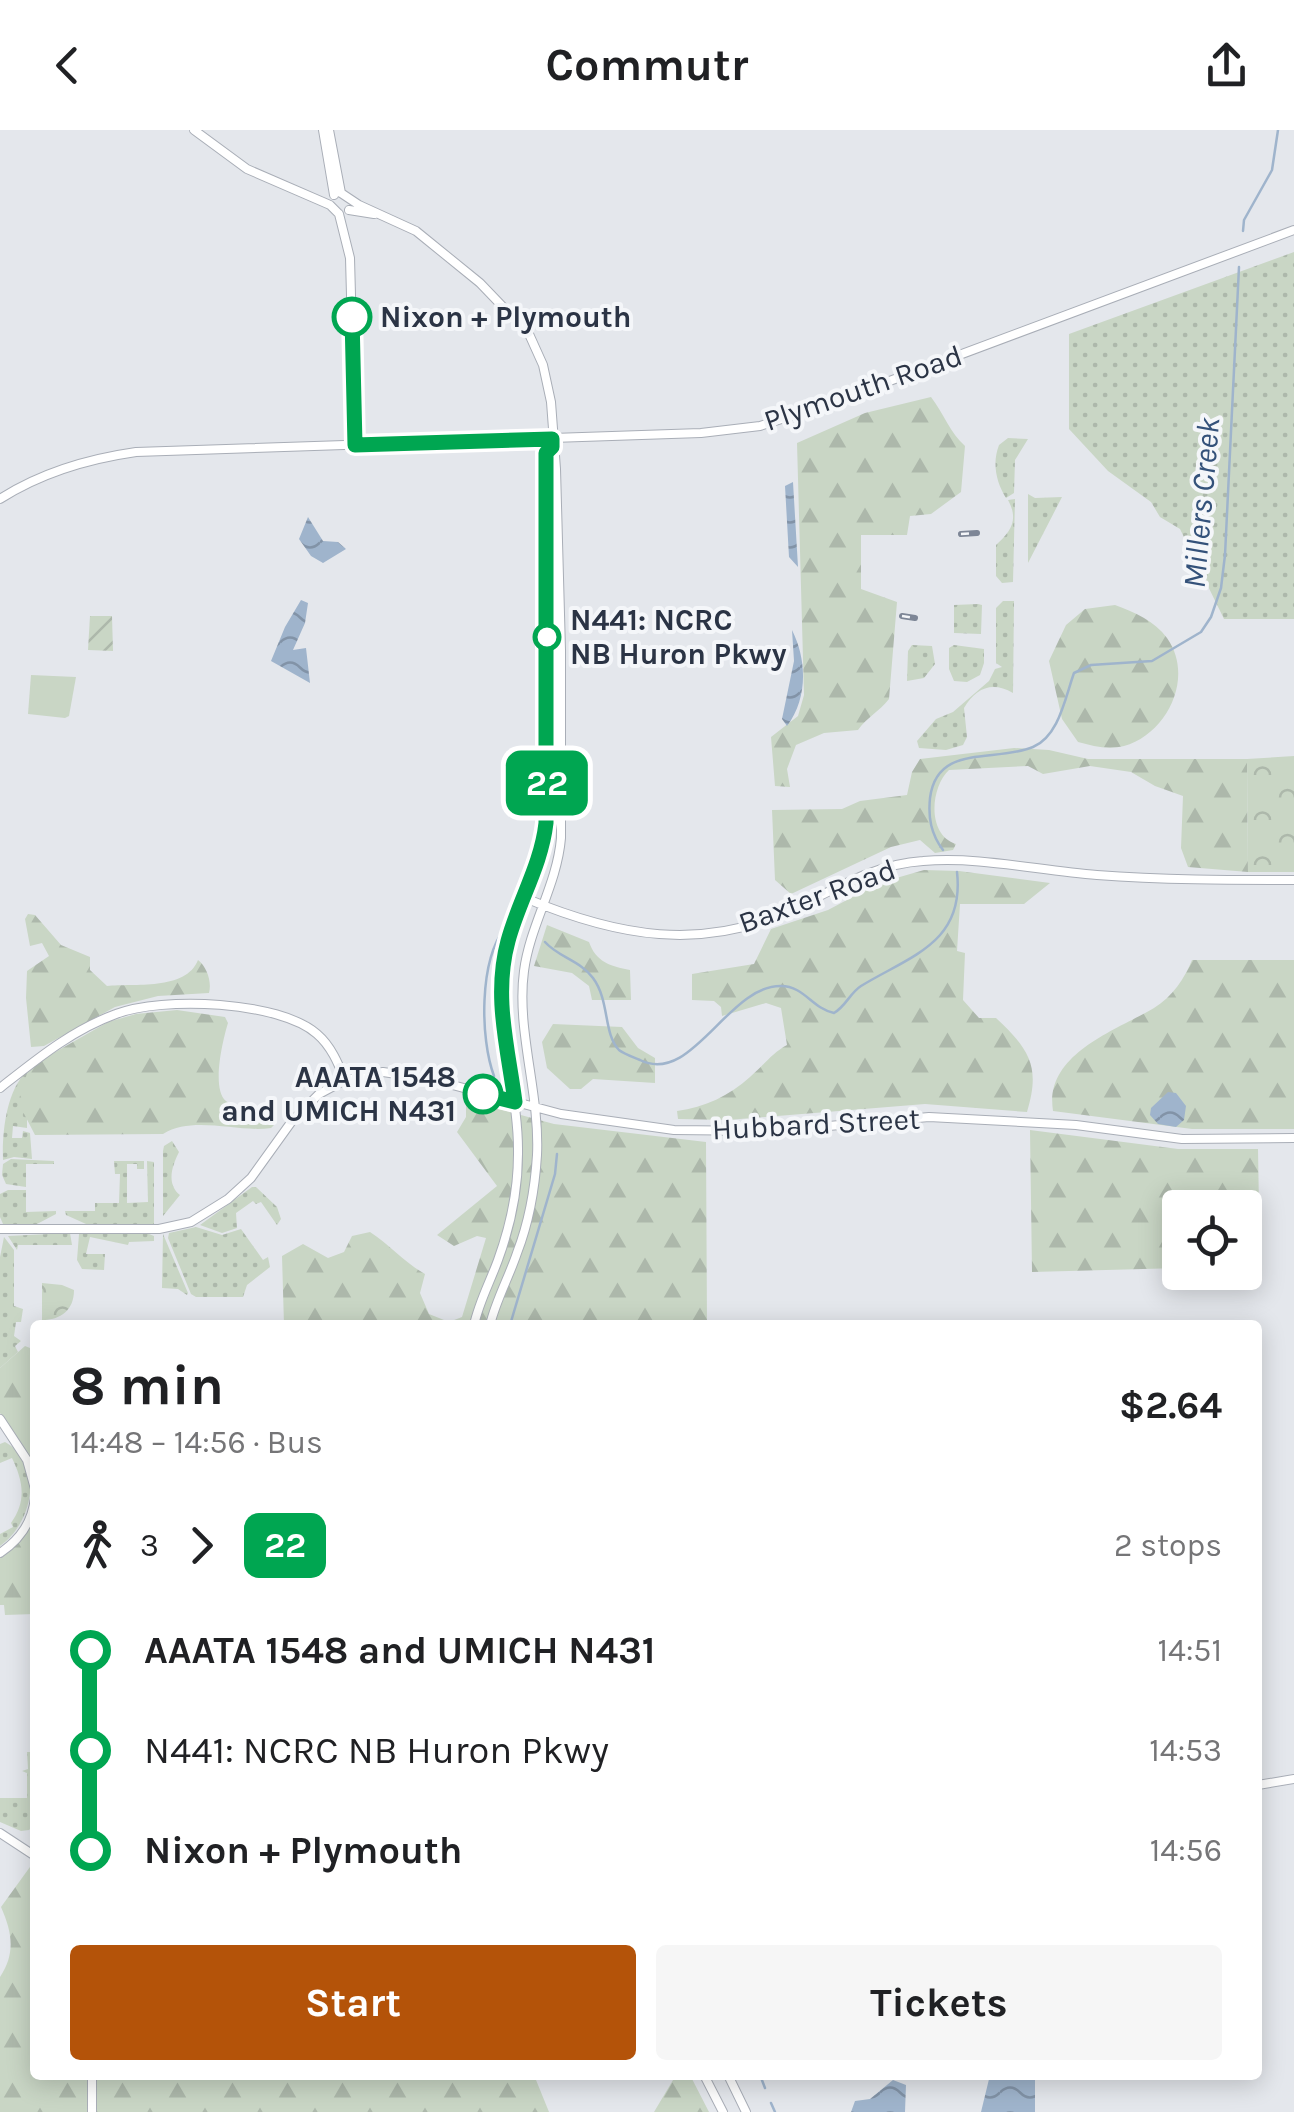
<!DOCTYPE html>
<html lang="en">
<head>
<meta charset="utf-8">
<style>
	:root { --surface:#fff; --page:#f6f6f6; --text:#202124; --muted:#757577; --accent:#b45309 }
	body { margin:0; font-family:Karla,sans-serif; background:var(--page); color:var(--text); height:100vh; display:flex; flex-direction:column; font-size:38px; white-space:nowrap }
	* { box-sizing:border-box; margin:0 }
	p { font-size:32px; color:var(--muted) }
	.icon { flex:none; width:55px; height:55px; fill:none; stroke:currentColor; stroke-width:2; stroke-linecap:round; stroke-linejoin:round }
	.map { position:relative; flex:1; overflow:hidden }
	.drawer { position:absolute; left:30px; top:1190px; width:1232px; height:760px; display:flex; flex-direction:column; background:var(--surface); border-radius:10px; box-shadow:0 5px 25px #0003 }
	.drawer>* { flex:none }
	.badge { padding:0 20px; border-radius:15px; font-size:35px; line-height:65px }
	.fabs { position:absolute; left:1162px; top:1060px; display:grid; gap:20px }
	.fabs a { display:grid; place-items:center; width:100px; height:100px; border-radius:10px; background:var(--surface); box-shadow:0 5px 25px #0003; font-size:50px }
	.map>.badge { position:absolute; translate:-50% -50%; box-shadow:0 0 0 5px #fff }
	.legs { display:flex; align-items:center; gap:15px; height:110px; padding:0 40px; font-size:32px }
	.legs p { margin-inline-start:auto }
	.summary { display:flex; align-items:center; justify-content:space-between; height:170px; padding:0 40px }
	h1 { font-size:55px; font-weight:700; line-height:75px }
	.primary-button { display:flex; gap:20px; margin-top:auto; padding:20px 40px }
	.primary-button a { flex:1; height:115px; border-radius:10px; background:var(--accent); color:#fff; font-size:40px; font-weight:700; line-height:115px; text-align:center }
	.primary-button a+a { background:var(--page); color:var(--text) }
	ul { padding:0 40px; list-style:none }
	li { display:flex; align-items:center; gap:35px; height:100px; font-size:38px }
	li i { display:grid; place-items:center; width:15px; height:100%; margin:0 12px; background:currentColor }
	li i::after { content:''; width:25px; height:25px; margin:-12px; border:8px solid; border-radius:50%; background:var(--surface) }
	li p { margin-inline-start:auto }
	li:first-child i { background:linear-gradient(#0000 50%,currentColor 0) }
	li:last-child i { background:linear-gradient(currentColor 50%,#0000 0) }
	header { display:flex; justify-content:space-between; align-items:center; height:130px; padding:0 40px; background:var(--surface); font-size:45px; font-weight:700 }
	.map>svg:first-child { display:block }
	.grass { fill:url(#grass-dots) }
	.forest { fill:url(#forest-firs) }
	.park { fill:url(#park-crowns) }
	.garden { fill:url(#garden-furrows) }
	.pitch { fill:#c9d6c5 }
	.water { fill:url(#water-waves) }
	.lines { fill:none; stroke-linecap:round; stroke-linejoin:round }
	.stream { stroke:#9fb4cc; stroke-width:2.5 }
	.secondary-casing { stroke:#a9aeb7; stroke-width:10 }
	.secondary { stroke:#fff; stroke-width:8 }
	.rail-casing { stroke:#7d8696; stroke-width:6 }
	.rail { stroke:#f4f6f9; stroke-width:2.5; stroke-dasharray:8; stroke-linecap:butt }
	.line-1-casing { stroke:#fff; stroke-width:22 }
	.line-1 { stroke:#00a651; stroke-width:15 }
	.stop-1-dot { fill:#fff; stroke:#00a651; stroke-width:5 }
	.labels { text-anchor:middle; stroke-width:8; stroke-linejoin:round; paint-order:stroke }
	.stop-label { font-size:30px; font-weight:bold; fill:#2b3445; stroke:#f4f6f9; text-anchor:start }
	.street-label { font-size:30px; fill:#2b3445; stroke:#f4f6f9 }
	.water-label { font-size:32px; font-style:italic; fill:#34527a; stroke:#f4f6f9 }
</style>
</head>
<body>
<header><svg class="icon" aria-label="back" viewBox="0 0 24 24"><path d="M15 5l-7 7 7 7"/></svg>Commutr<svg class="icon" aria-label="share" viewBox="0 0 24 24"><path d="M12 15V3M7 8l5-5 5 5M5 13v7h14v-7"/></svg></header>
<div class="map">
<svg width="1294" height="1982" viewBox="0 0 1294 1982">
	<defs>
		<pattern id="grass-dots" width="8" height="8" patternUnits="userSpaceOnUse" patternTransform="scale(2.5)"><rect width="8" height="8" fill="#c9d6c5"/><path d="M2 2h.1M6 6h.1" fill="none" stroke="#adb8ab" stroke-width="1.8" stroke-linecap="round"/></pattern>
		<pattern id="forest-firs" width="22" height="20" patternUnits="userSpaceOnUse" patternTransform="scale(2.5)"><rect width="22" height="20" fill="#c9d6c5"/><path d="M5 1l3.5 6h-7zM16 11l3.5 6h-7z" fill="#adb8ab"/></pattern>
		<pattern id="park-crowns" width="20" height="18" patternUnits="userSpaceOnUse" patternTransform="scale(2.5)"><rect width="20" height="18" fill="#c9d6c5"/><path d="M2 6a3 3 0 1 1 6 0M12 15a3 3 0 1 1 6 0" fill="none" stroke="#adb8ab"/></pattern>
		<pattern id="garden-furrows" width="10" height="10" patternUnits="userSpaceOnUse" patternTransform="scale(2.5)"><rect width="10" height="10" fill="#c9d6c5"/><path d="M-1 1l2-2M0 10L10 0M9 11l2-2" fill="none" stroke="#adb8ab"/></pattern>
		<pattern id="water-waves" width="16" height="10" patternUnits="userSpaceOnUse" patternTransform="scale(2.5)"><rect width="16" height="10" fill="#9fb4cc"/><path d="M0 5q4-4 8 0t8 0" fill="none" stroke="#8293a7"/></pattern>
	</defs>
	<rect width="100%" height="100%" fill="#e4e7ec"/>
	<path class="grass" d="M1294 122V489H1224L1180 399 1160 387 1151 372 1108 341 1069 299V204Z
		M1008 308 1028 309 1015 330 1014 363 1006 368C996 352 992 333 999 315Z
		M1028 364 1035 368 1062 367 1028 433Z
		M1015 369 1013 452 1002 453 996 446V415C1011 401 1019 390 1008 370Z
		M1003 471H1014L1013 563C992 551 976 558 964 578L967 607 963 615 946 620 919 618 917 611 936 589 953 582 989 551 995 539 1002 537 996 533V478Z
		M978 474 982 475 981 504 954 503V475Z
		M912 515 932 516 935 534 924 548 907 551 908 521Z
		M954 515 984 519V533L980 545 967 552 954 551 949 539V518Z
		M27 941V998L13 996 12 1008H22L23 1001 30 1003 32 1029 14 1027 3 1030C2 1003 6 961 27 941Z
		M172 1011 179 1022C172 1036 166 1054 180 1065L163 1086V1021L164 1016Z
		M11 1029 54 1031V1034H26V1057L6 1054 2 1045 3 1034Z
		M114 1031H144V1039H137V1034H127V1073L148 1072 147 1031 154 1032V1094H86L66 1085 65 1081H95V1073H119L120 1044H115Z
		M252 1057H256L277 1077 281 1089 277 1095 261 1072 256 1074 253 1071 236 1083 237 1098 222 1103 200 1095Z
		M8 1060H26V1082L56 1081V1084L37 1094H3L0 1087V1064Z
		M196 1097 222 1105 241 1099 263 1130 268 1127 270 1137 247 1155 243 1167H196L191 1164 168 1108 169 1103Z
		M70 1103 72 1115H18L17 1120 8 1106Z
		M79 1104H149L154 1106V1111L129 1112 128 1115 90 1107 86 1124H105L104 1140 82 1139 77 1130Z
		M163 1104 188 1163 187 1165 178 1159 162 1158Z
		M4 1107 14 1120V1176L23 1179 21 1192H16L14 1206 21 1211 15 1216 18 1222 0 1238V1127Z
		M5 1312C46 1334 32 1394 0 1416V1404L13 1397 11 1393C27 1371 23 1351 12 1328L0 1333V1314Z
		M27 1622H35V1694L29 1700 21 1701 0 1692V1668H27V1643L22 1641 28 1639Z"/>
	<path class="forest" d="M931 267C944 284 950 303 965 316L961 362 931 384 910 386 907 405H861V459L897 472 889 569C879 582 867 587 858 600L824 603 796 615 787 639 790 657 775 656 771 607 798 586 804 565 797 313 865 283Z
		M1115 475C1134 482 1155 491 1167 508 1195 547 1167 604 1124 616 1108 620 1093 616 1078 612L1062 589 1049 531 1066 495 1085 479Z
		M1014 618 1049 620 1088 629H1247L1248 742 1188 737 1181 718 1183 666 1155 656 1131 642 1090 636 1043 644 1028 636 949 640C930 658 927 705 956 714L953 720 935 723 920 710 891 717 791 764 775 750 772 680 842 679 860 671 907 665 912 642 920 629Z
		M924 740 959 741 1050 753 1024 774H960L957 821 965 823 963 870 979 888H996C1029 919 1041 936 1027 982L925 974 728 990 678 989 677 981C705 977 729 966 750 947 763 936 772 923 787 915L781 878 766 873 722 886 721 877 714 871 692 870V844L754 834 771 799 828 780 879 753Z
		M28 784 35 785 61 815 90 827V840L107 856C133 853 186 861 198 830 207 837 212 852 209 863L158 866 115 877 44 916 31 917 26 868 27 841 49 826 42 813 30 816 25 789Z
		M547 795 589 812C596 832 610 836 630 840L631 870H592L589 856 572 843 534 836Z
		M1192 830H1294V999H1192L1053 981C1044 924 1115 901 1154 878 1172 867 1185 848 1192 830Z
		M177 880 225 887 228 893C223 909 211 959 226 971 237 980 256 984 270 990L274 995 271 998C238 1003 194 985 163 1004L35 1005 18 972 29 937 108 892 136 884Z
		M553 894 622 897 638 918 655 928V953L593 949 581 959H570L547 938 542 912Z
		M466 970 554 994 706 1012 707 1195H377L370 1192 284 1195 282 1126 303 1114 328 1128 344 1122 352 1106 370 1102C390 1115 404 1132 425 1144L420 1163 429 1184 449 1192 462 1187 486 1108 477 1106 454 1116 437 1105 497 1056 457 1002 466 987Z
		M1030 1000 1178 1019H1258L1260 1136 1245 1137V1078H1180V1138L1032 1142Z
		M25 1216 35 1220V1342L0 1283V1238Z
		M35 1383V1484L5 1485 4 1475H0V1428C18 1416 28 1403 35 1383Z
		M35 1730V1945H534L549 1982H0V1847C16 1823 12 1802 1 1777Z
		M676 1945H690L709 1982H654Z"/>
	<path class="park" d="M1294 626V742H1248L1247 629Z
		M42 1153 62 1155 74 1160C74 1180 61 1190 42 1190Z"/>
	<path class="garden" d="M90 486H112L113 521 88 520Z"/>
	<path class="pitch" d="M31 545 76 547 69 586 65 588 28 584Z"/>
	<path class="water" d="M793 352 798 437 789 427 785 356Z
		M308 387 323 411 338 412 346 419 323 433 311 426 299 409Z
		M301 470 308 473 305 493 293 520 306 518 310 553 271 531 285 497Z
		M792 500C807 530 808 568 787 596L782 589 794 531Z
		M1168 962 1176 963 1186 976 1184 990 1176 997 1158 994 1150 985 1151 978Z
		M990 1945H1035V1982H981Z
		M893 1950 906 1955 905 1982H851L855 1971 870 1969Z"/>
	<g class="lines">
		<path class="stream" d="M1243 101 1244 90 1272 40 1278 0
			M943 720C931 704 928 688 930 668 937 613 994 633 1033 617 1059 606 1065 568 1074 543L1091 535 1152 531 1201 502 1211 487 1221 458 1225 425 1239 137
			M545 812C558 827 581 831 593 848 610 871 603 903 619 920 624 924 633 927 640 930 692 956 728 855 781 856 804 856 813 879 834 883 846 876 850 863 861 856 910 826 965 813 957 742
			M494 946C480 908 479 831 505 798
			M510 1195 555 1044 557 1024
			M760 1945 765 1958
			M771 1973 775 1982"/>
		<g class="secondary-casing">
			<path id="secondary" d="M194 0 247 39 330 75 339 84
				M323 0 334 65
				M329 0 341 63
				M341 63 359 75 416 101 480 153 529 204 543 235 551 272 556 339 561 520V708C557 755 530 795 524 841 516 900 540 963 537 1025 535 1058 529 1092 517 1123 509 1147 496 1170 490 1195
				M349 80 374 84
				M339 84 350 128 355 315
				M0 369C42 342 87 329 136 322L701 303 760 296 828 274 1294 100
				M525 768C616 806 702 823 796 778 837 758 875 734 923 731 980 726 1040 741 1097 745 1162 750 1228 750 1294 750
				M0 958C37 929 72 900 116 884 162 866 280 871 317 904 331 916 338 933 345 950
				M0 1099H159L191 1092 228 1069 251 1048 292 991 319 964 345 950 383 942 430 949 561 984 674 1000 773 1001 929 987 1076 995 1182 1009 1294 1008
				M474 1195C479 1172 490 1152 498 1130 510 1097 518 1060 518 1024 519 962 495 902 502 840 508 788 540 745 546 693V323L552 317
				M0 1289 27 1330 35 1359
				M0 1423C21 1409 32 1392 35 1368
				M1258 1655 1294 1649
				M0 1703 35 1726
				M704 1945 723 1982
				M728 1945 746 1982
				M92 1982V1945"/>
		</g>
		<use href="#secondary" class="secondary"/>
		<g class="rail-casing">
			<path id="rail" d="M961 404 977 403
				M902 486 915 488"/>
		</g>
		<use href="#rail" class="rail"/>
	</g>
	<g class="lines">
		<g class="line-1-casing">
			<path id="line-1" d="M352 187 355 315 552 309V317L546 323V693C541 736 519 770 508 811 493 866 508 918 515 972L483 964"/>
		</g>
		<use href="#line-1" class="line-1"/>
	</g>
	<g class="stop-1-dot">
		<circle cx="352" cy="187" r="18"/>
		<circle cx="547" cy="507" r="12"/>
		<circle cx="483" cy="964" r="18"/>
	</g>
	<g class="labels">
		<g class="stop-label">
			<text x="380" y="197">Nixon + Plymouth</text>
			<text x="570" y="500">N441: NCRC<tspan x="570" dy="34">NB Huron Pkwy</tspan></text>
			<text x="456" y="957" text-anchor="end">AAATA 1548<tspan x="456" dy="34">and UMICH N431</tspan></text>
		</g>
		<g class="street-label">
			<text transform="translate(863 258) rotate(-19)" y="10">Plymouth Road</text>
			<text transform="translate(817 766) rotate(-20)" y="10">Baxter Road</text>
			<text transform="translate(816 994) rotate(-3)" y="10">Hubbard Street</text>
		</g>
		<g class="water-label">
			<text transform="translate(1201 373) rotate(-85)" y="11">Millers Creek</text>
		</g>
	</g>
</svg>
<div class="fabs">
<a><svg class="icon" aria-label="locate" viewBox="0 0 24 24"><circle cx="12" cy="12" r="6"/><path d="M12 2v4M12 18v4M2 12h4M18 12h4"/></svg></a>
</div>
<b class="badge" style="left:547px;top:653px;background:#00a651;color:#fff">22</b>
<section class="drawer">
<div class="summary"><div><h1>8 min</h1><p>14:48 – 14:56 · Bus</p></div><b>$2.64</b></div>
<div class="legs"><svg class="icon" aria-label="walk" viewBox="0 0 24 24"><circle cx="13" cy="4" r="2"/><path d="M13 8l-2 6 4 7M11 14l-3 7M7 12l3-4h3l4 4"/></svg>3<svg class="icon" aria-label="forward" viewBox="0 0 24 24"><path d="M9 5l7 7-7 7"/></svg><b class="badge" style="background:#00a651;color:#fff">22</b><p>2 stops</p></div>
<ul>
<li><i style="color:#00a651"></i><b>AAATA 1548 and UMICH N431</b><p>14:51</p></li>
<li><i style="color:#00a651"></i><span>N441: NCRC NB Huron Pkwy</span><p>14:53</p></li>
<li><i style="color:#00a651"></i><b>Nixon + Plymouth</b><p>14:56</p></li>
</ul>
<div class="primary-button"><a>Start</a><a>Tickets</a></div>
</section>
</div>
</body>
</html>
